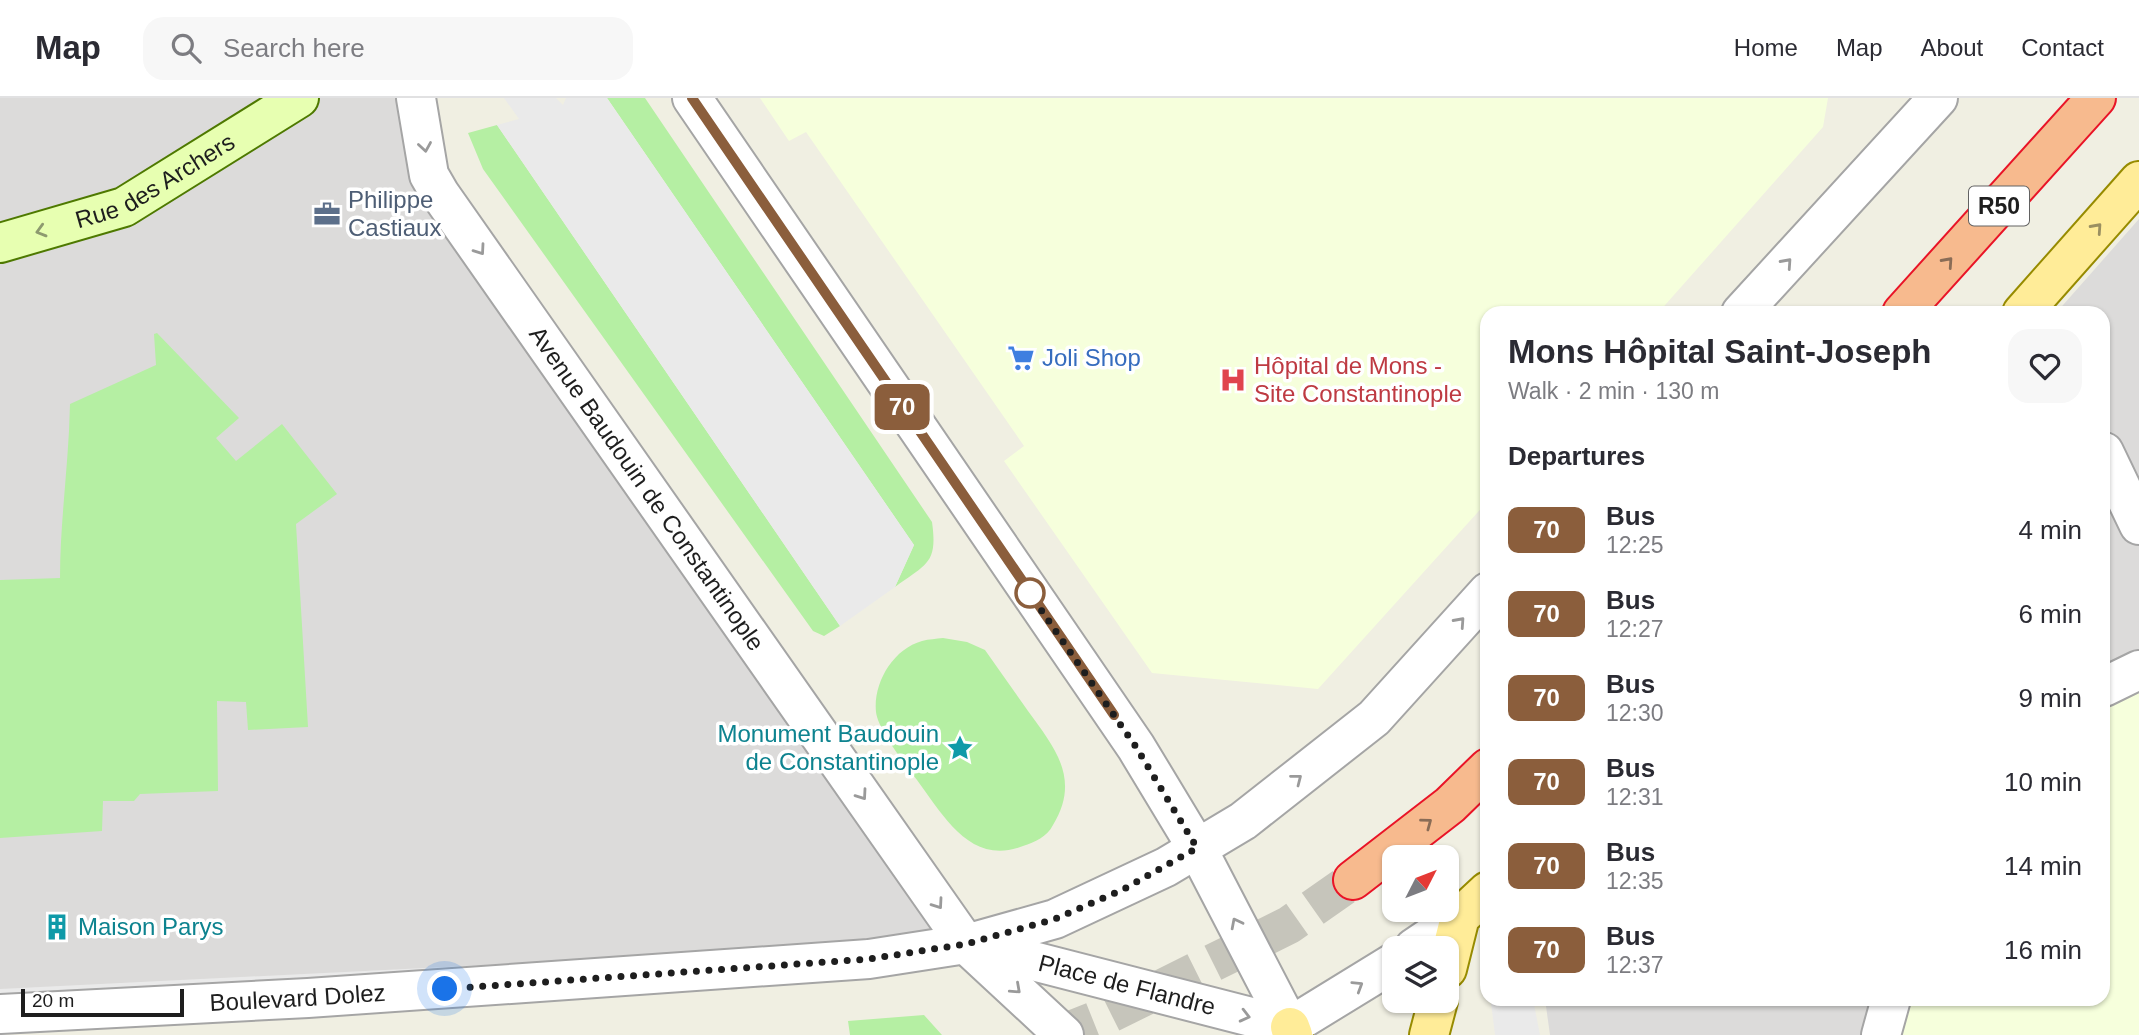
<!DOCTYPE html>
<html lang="en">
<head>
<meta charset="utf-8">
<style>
	:root { --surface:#fff; --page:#f7f7f7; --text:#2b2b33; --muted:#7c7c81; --line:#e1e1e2 }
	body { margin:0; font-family:Arial,sans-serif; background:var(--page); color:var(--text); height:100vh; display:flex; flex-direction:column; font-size:26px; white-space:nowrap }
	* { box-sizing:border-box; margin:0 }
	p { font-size:23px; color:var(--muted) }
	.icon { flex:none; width:38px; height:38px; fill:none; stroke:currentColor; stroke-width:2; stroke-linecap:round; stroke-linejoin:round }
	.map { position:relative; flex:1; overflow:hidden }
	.drawer { position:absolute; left:1480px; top:208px; width:630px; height:700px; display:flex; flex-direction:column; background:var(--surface); border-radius:21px; box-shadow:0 2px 5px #0004 }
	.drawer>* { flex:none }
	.badge { padding:0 14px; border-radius:10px; font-size:24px; line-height:46px }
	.needle { width:46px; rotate:48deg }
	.controls { position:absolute; left:1382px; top:747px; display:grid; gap:14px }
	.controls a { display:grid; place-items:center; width:77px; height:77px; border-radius:14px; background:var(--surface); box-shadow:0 2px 5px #0004; font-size:35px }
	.scale { position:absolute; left:21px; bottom:18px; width:163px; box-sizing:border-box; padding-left:7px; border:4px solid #1e1e1e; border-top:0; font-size:19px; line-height:24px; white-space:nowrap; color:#1e1e1e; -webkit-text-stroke:5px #fff; paint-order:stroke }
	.you { position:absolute; width:35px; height:35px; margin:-18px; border:5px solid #fff; border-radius:50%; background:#1a73e8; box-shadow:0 0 0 10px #1a73e833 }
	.map>.badge { position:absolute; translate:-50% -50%; box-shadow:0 0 0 4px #fff }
	h2 { padding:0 28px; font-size:26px; line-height:63px }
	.round { display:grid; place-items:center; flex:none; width:74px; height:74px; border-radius:21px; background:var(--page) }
	.summary { display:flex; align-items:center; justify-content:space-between; height:119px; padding:0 28px }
	h1 { font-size:33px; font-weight:700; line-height:52px }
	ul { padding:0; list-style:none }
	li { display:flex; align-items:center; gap:21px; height:84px; padding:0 28px }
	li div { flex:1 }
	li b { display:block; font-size:26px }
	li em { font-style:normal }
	li .badge { min-width:77px; font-weight:700; text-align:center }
	header { display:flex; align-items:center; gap:42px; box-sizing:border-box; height:98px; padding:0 35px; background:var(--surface); border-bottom:2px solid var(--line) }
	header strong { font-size:33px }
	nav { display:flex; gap:38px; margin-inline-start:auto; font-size:24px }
	.search { width:490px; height:63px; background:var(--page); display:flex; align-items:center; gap:18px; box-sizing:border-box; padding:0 24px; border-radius:21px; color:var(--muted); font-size:26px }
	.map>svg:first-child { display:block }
	.residential { fill:#dcdbda }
	.education { fill:#f6ffdc }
	.grass { fill:#b5efa3 }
	.parking { fill:#eaeaea }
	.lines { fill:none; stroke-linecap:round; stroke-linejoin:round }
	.trunk-tunnel { stroke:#c6c5bb; stroke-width:38; stroke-dasharray:38 19; stroke-linecap:butt }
	.minor-casing { stroke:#a5a5a5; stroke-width:42 }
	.tertiary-casing { stroke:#a5a5a5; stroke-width:42 }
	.secondary-casing { stroke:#4e7900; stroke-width:42 }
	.primary-casing { stroke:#978b00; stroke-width:42 }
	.trunk-casing { stroke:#e91427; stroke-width:42 }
	.minor { stroke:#fff; stroke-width:38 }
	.tertiary { stroke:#fff; stroke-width:38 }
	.secondary { stroke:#e7ffb1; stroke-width:38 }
	.primary { stroke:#ffec98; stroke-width:38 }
	.trunk { stroke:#f7ba8e; stroke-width:38 }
	.oneway { stroke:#9a9a9a }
	.oneway2 { stroke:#9a8f61 }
	.oneway3 { stroke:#8d9a6f }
	.oneway4 { stroke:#8a6c56 }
	.line-casing { stroke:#fff; stroke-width:16 }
	.line { stroke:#8b5e3c; stroke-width:10 }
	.walk { stroke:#1e1e1e; stroke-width:7; stroke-dasharray:0 12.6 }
	.stop-dot { fill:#fff; stroke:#8b5e3c; stroke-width:3.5 }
	.labels { text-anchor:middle; stroke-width:7; stroke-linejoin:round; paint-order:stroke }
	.shield { fill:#fff; stroke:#626262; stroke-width:2 }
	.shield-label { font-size:23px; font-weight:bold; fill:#1e1e1e }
	.street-label { font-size:24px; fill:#1e1e1e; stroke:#fff }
	.service-label { font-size:24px; fill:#4e5e75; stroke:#fff; text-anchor:start }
	.shop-label { font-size:24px; fill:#366cbe; stroke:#fff; text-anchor:start }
	.health-label { font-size:24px; fill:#be3a42; stroke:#fff; text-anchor:start }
	.culture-label { font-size:24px; fill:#0d838f; stroke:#fff; text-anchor:end }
</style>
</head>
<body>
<header>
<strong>Map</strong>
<div class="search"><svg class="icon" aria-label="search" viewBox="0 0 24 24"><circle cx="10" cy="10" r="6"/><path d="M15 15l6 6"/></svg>Search here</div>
<nav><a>Home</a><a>Map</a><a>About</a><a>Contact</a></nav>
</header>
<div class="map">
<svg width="2139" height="937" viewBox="0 0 2139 937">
	<rect width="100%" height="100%" fill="#f0efe2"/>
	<path class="residential" d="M0 0H416L429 77 966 846 0 916Z
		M2139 121V572L2104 589V215H2056Z
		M1545 901H1891L1881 937H1550Z"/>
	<path class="education" d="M760 0H1828L1823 29 1658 215H1488L1487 404 1318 591 1152 575 1004 363 1024 348 806 34 789 43Z
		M2139 572V937H1881L1891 901H2104V589Z"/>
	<path class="grass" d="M607 0H645L932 424C938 466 926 466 895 489L914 447Z
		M497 27 840 528 824 538 813 533 483 71 468 35Z
		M157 235 239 320 216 340 236 363 282 326 337 396 296 426 308 629 248 632 246 604 217 603 218 693 140 696 134 703H103L102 733 0 740V482L60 480C60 422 69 364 70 306L156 267 154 236Z
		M943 540 967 544 985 552C999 572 1014 593 1028 613 1055 650 1081 681 1053 727 1047 739 1035 744 1023 748 971 769 943 717 917 682 905 666 878 632 876 614 873 585 893 551 922 543 929 541 936 541 943 540Z
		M924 917 942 937H850L848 923Z"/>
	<path class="parking" d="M504 0H556L563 7 566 0H607L914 447 895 489 840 528 497 27 519 21Z
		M505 866 506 888 0 913V891Z
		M1493 901H1533L1540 937H1495L1491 905Z"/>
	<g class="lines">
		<path class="trunk-tunnel" d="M1058 937 1108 917 1289 827 1353 782"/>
		<g class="minor-casing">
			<path id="minor" d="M2104 354 2139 427
				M2104 589 2139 572
				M1881 937 1891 901"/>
		</g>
		<g class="tertiary-casing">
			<g id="tertiary">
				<path id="s1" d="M416 0 429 77 440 96 966 846 1064 937"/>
				<path d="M692 0 1136 649 1197 750 1290 929"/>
				<path d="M1741 215 1938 0"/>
				<path id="s2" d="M971 847 1290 929"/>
				<path d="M1414 850 1460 819"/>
				<path id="s3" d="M0 916 308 900 869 861 966 846 1055 821 1166 769 1243 723 1374 620 1488 494"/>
				<path d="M1276 937 1395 864"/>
			</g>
		</g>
		<g class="secondary-casing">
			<g id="secondary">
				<path id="s4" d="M0 145 124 109 299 0"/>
			</g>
		</g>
		<g class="primary-casing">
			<path id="primary" d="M2022 215 2139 83
				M1447 871 1460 819 1488 793
				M1290 929 1293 937
				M1429 937 1438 903"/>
		</g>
		<g class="trunk-casing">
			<path id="trunk" d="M1902 215 2096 0
				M1353 782 1450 707 1488 670"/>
		</g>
		<use href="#minor" class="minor"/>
		<use href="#tertiary" class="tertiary"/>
		<use href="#secondary" class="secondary"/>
		<use href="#primary" class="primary"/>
		<use href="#trunk" class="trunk"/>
	</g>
	<defs><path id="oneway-chevron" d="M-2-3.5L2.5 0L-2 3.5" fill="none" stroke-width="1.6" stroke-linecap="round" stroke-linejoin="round" transform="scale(1.75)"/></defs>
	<g class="oneway">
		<use href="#oneway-chevron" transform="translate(425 49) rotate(81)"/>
		<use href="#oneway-chevron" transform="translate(480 152) rotate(55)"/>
		<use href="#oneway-chevron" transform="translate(1787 165) rotate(-48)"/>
		<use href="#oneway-chevron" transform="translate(1460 524) rotate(-48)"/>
		<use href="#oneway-chevron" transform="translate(1297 681) rotate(-38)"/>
		<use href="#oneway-chevron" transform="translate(862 697) rotate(55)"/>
		<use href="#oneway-chevron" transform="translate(938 806) rotate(55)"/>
		<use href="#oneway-chevron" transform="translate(1236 825) rotate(-117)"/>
		<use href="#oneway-chevron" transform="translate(1358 888) rotate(-32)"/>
		<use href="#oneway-chevron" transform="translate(1016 891) rotate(42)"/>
		<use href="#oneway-chevron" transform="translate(1245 918) rotate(14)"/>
	</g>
	<use class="oneway2" href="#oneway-chevron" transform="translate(2097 130) rotate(-48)"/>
	<use class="oneway3" href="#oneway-chevron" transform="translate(41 133) rotate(164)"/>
	<g class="oneway4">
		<use href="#oneway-chevron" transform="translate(1948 164) rotate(-48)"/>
		<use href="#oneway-chevron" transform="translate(1427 725) rotate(-37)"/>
	</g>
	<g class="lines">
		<g class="line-casing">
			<path id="line" d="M692 0 1114 617"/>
		</g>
		<use href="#line" class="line"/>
		<path class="walk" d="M445 891 869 861 966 846 1055 821 1122 792 1197 750 1136 649 1028 493 1030 495"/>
	</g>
	<defs>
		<g id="office-bare" transform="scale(2.1)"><path d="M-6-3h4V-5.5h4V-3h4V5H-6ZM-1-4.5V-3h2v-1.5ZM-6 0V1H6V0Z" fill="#5c6f8a" stroke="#fff" stroke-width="2.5" paint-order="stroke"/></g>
		<g id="supermarket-bare" transform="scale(2.1)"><path d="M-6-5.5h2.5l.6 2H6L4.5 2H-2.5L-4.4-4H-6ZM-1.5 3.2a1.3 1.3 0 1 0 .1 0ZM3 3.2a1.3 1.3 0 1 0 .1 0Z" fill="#3f7fe0" stroke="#fff" stroke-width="2.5" paint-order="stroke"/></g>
		<g id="hospital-bare" transform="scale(2.1)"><path d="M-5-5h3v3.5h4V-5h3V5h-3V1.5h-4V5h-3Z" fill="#e0444e" stroke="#fff" stroke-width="2.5" paint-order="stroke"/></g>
		<g id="sight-bare" transform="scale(2.1)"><path d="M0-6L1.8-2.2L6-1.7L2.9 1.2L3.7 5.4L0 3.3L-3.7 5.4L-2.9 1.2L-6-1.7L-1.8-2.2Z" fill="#0f9aa8" stroke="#fff" stroke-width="2.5" paint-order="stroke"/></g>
		<g id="building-bare" transform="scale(2.1)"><path d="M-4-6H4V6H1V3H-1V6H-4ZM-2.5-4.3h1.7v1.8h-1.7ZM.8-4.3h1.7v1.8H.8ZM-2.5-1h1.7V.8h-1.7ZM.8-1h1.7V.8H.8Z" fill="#0f9aa8" stroke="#fff" stroke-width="2.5" paint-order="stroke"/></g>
	</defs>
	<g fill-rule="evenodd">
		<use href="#office-bare" x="327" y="116"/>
		<use href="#supermarket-bare" x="1021" y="260"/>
		<use href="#hospital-bare" x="1233" y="282"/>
		<use href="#sight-bare" x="960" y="650"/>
		<use href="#building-bare" x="57" y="829"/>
	</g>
	<circle class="stop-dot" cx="1030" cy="495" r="14"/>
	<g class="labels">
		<rect class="shield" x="1969" y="88.5" width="60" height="39" rx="5"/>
		<g class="shield-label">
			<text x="1999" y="116">R50</text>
		</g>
		<g class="street-label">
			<text dy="8" stroke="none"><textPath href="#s4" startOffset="168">Rue des Archers</textPath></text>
			<text dy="8" stroke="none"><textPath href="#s1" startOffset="460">Avenue Baudouin de Constantinople</textPath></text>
			<text dy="8" stroke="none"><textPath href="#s2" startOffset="161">Place de Flandre</textPath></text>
			<text dy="8" stroke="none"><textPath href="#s3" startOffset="298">Boulevard Dolez</textPath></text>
		</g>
		<g class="service-label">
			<text x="348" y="110">Philippe<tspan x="348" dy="28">Castiaux</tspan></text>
		</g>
		<g class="shop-label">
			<text x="1042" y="268">Joli Shop</text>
		</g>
		<g class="health-label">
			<text x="1254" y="276">Hôpital de Mons -<tspan x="1254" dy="28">Site Constantinople</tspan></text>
		</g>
		<g class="culture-label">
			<text x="939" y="644">Monument Baudouin<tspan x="939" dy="28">de Constantinople</tspan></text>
			<text x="78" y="837" text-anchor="start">Maison Parys</text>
		</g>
	</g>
</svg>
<div class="controls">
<a><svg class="needle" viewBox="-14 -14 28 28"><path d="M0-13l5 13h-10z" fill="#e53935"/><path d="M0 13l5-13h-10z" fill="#7c7c81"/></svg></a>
<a><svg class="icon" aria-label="layers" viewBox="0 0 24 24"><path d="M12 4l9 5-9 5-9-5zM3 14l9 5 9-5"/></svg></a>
</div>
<div class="scale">20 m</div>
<div class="you" style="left:445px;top:891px"></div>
<b class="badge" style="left:902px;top:309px;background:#8b5e3c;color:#fff">70</b>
<section class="drawer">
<div class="summary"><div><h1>Mons Hôpital Saint-Joseph</h1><p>Walk · 2 min · 130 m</p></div><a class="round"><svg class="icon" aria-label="heart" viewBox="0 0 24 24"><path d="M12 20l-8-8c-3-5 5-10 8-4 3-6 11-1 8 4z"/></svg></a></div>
<h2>Departures</h2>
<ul>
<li><span class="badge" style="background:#8b5e3c;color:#fff">70</span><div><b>Bus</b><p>12:25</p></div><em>4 min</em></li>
<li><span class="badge" style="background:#8b5e3c;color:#fff">70</span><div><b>Bus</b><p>12:27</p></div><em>6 min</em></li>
<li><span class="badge" style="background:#8b5e3c;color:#fff">70</span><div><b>Bus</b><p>12:30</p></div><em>9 min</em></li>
<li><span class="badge" style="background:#8b5e3c;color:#fff">70</span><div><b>Bus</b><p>12:31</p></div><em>10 min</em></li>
<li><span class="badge" style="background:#8b5e3c;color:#fff">70</span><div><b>Bus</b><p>12:35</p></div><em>14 min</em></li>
<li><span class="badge" style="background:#8b5e3c;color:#fff">70</span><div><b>Bus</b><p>12:37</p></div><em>16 min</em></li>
</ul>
</section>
</div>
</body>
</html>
